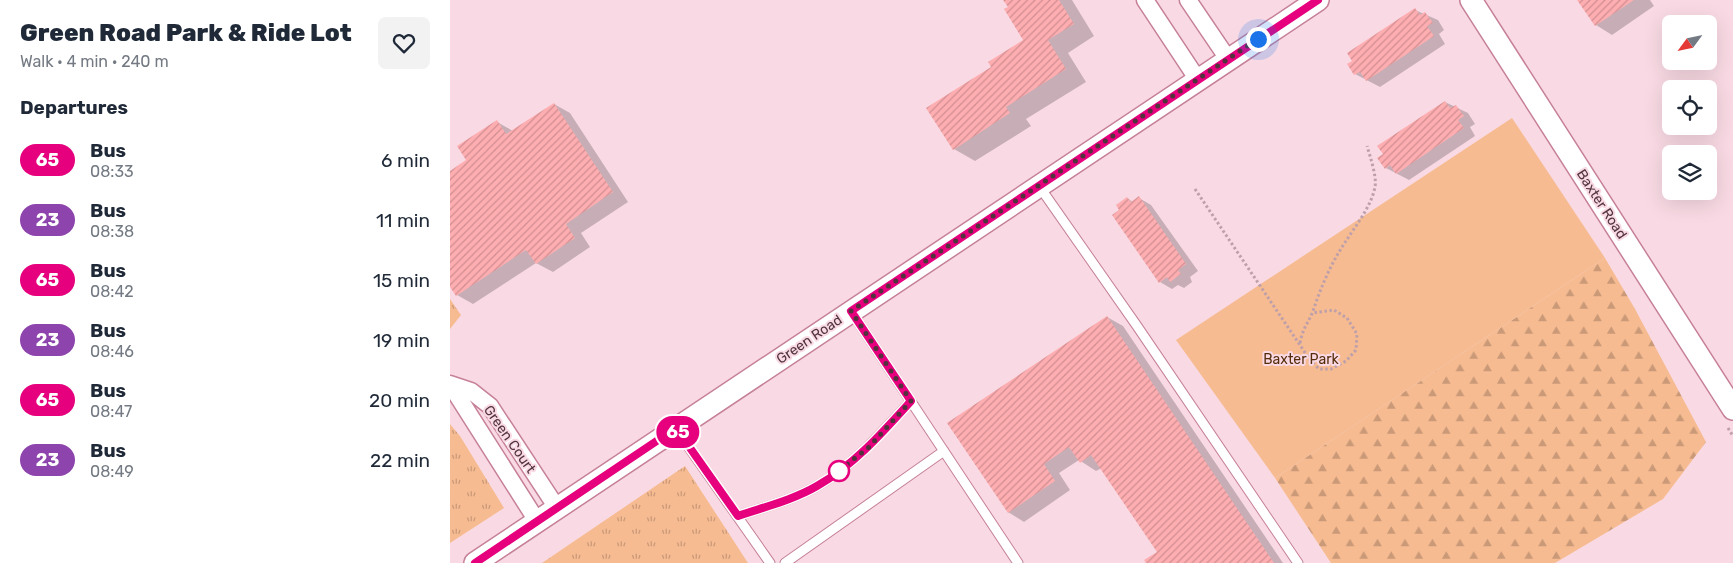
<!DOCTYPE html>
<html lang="en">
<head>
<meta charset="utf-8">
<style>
	:root { --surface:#fff; --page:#f2f2f3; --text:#1f2937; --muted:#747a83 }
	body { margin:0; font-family:Rubik,sans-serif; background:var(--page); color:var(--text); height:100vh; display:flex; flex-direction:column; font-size:19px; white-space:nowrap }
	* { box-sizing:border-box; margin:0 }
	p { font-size:16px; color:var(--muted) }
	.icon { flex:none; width:28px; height:28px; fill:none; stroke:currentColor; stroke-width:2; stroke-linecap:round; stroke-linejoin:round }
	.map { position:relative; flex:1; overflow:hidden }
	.sheet { display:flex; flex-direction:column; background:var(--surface); width:450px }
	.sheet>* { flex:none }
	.badge { padding:0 10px; border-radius:16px; font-size:18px; line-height:32px }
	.needle { width:32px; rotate:237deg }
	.fabs { position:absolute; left:1212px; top:15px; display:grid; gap:10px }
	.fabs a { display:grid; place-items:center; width:55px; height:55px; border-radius:8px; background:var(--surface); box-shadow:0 5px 20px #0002; font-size:25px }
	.you { position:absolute; width:25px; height:25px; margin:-12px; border:4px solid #fff; border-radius:50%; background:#1a73e8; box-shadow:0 0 0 8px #1a73e833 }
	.map>.badge { position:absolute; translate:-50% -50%; box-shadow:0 0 0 2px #fff }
	h2 { padding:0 20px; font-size:19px; line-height:45px }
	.round { display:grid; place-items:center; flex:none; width:52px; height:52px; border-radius:8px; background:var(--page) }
	.head { display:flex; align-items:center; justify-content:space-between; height:85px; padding:0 20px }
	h1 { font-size:24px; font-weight:800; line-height:38px }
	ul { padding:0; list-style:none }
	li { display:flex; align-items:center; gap:15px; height:60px; padding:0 20px }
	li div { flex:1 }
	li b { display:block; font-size:19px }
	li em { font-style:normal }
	li .badge { min-width:55px; font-weight:700; text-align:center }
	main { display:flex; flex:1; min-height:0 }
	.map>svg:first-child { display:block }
	.grass { fill:url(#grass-tufts) }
	.forest { fill:url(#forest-firs) }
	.park { fill:#f6bb91 }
	.shadow { fill:#0003 }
	.building { fill:url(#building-hatch) }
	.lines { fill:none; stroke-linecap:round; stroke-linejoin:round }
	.service-casing { stroke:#c68099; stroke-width:11 }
	.minor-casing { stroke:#c68099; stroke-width:19 }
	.tertiary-casing { stroke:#c68099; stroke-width:24 }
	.path { stroke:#bfa0aa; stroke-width:3; stroke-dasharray:2.5 2.5; stroke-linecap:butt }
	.service { stroke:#fff; stroke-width:9 }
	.minor { stroke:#fff; stroke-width:16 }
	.tertiary { stroke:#fff; stroke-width:21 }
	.line-casing { stroke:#fff; stroke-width:11 }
	.line { stroke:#e6007e; stroke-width:8 }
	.walk { stroke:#50333d; stroke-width:5; stroke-dasharray:0 9 }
	.stop-dot { fill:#fff; stroke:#e6007e; stroke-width:2.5 }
	.labels { text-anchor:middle; stroke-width:4; stroke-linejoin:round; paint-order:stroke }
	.street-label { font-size:14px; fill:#50333d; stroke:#f9dae4 }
	.park-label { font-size:14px; fill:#552d0b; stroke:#f9dae4 }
</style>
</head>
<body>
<main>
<section class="sheet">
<div class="head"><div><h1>Green Road Park &amp; Ride Lot</h1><p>Walk · 4 min · 240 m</p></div><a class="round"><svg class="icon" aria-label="heart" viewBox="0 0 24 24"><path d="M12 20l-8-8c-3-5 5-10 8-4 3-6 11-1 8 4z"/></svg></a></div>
<h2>Departures</h2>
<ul>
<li><span class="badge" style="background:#e6007e;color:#fff">65</span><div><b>Bus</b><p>08:33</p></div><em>6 min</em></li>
<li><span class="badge" style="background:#8e44ad;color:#fff">23</span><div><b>Bus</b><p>08:38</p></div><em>11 min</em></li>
<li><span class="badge" style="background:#e6007e;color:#fff">65</span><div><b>Bus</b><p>08:42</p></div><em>15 min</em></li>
<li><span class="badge" style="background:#8e44ad;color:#fff">23</span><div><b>Bus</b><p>08:46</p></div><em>19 min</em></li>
<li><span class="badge" style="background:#e6007e;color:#fff">65</span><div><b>Bus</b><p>08:47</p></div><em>20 min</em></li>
<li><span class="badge" style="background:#8e44ad;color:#fff">23</span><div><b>Bus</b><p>08:49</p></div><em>22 min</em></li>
</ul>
</section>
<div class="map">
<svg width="1283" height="563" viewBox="0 0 1283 563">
	<defs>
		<pattern id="grass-tufts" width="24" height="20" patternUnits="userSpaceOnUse" patternTransform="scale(1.25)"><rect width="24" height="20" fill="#f6bb91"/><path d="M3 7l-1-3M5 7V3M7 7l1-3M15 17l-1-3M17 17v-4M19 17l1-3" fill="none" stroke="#ca9978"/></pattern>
		<pattern id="forest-firs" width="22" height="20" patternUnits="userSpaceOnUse" patternTransform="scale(1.25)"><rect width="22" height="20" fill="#f6bb91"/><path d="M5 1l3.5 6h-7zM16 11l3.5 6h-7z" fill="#ca9978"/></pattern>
		<pattern id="building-hatch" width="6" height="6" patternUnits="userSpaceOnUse" patternTransform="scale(1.25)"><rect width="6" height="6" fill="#feaeb1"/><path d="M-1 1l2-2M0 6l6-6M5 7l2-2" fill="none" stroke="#d08e91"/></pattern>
	</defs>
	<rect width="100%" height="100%" fill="#f9dae4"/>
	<path class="grass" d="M0 299 11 315 0 329Z
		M0 424 10 436 54 508 0 543Z
		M235 466 298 563H92Z"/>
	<path class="forest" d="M1155 258 1185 309 1256 442 1213 499 1105 563H881L825 478Z"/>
	<path class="park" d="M1062 118 1155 258 825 478 726 340Z"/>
	<path class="shadow" d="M555 0H622L644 36 618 53 636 82 576 119 581 126 525 161 504 149 543 67 575 40Z
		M1129 0H1200L1204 6 1162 35 1146 25Z
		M965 10 988 20 994 30 989 34 995 44 930 87 905 74Z
		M995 102 1018 113 1025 124 1020 127 1025 136 959 180 936 168Z
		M104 104 120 113 178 202 131 233 140 247 103 272 86 263 23 304 7 295 0 285V172L18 160 47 122 63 131Z
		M677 198 683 202 689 198 701 205 748 271 740 277 742 282 734 288 728 285 722 289 710 282 671 210Z
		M657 317 673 326 833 563H697L709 552 652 468 646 471 629 460 609 473 620 490 574 522 558 512Z"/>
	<path class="building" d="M553 0H609L624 24 598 40 616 69 556 107 560 113 503 150 476 108 541 67 538 62 573 40 554 9 558 7Z
		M1127 0H1184L1145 26Z
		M965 8 970 15 975 12 983 23 977 26 984 36 916 81 910 72 904 75 897 64 902 61 897 53Z
		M995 101 1000 108 1006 105 1014 116 1008 120 1014 128 946 174 940 165 935 169 927 158 933 154 927 146Z
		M104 103 163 192 116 224 125 238 86 264 76 250 6 296 0 287V171L16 160 7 146 47 120 56 134Z
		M689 196 736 264 728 270 731 274 720 282 717 277 709 283 662 215 669 210 666 205 677 197 681 202Z
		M657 316 824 563H696L694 560 707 552 641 455 630 463 619 447 594 464 605 481 558 513 497 423Z"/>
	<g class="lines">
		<g class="service-casing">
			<path id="service" d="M589 186 687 326 848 563
				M401 311 568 563
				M226 429 320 563
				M288 516C314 507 343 500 367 486 404 465 432 432 461 401
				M335 563 494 451"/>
		</g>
		<g class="minor-casing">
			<path id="minor" d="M695 0 748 80
				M738 0 778 59
				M0 384 21 391 40 406 107 508
				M0 384 87 521"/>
		</g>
		<g class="tertiary-casing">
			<path id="tertiary" d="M1021 0 1283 409
				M25 563 868 0"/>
		</g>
		<path class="path" d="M745 189 860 360 869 369H881L896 361 906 350 907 334 897 318 884 310 862 313
			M850 343C853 327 858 324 863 311 871 287 881 263 896 241 906 225 921 207 925 187 927 177 920 156 917 146
			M1278 428 1283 436"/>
		<use href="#service" class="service"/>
		<use href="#minor" class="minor"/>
		<use href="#tertiary" class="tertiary"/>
	</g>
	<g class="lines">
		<g class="line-casing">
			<path id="line" d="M25 563 226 428 288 516C314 507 343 500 367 486 404 465 433 432 461 401L401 311 868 0"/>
		</g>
		<use href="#line" class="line"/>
		<path class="walk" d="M389 471 386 473 418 448 461 401 401 311 808 39"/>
	</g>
	<circle class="stop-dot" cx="389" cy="471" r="10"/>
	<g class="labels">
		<g class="street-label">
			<text transform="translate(1152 204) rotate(57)" y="5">Baxter Road</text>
			<text transform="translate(359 339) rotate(-34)" y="5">Green Road</text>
			<text transform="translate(60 439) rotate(55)" y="5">Green Court</text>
		</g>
		<g class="park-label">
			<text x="851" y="364">Baxter Park</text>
		</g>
	</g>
</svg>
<div class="fabs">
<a><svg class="needle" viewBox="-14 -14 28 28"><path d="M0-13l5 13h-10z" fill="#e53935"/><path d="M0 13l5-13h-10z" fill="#747a83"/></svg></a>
<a><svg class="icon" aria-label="locate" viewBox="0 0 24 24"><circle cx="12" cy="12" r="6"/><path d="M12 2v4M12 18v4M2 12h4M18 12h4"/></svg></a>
<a><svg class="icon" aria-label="layers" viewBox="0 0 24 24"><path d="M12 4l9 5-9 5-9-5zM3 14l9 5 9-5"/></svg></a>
</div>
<div class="you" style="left:808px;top:39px"></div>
<b class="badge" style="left:228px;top:432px;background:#e6007e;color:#fff">65</b>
</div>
</main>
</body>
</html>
